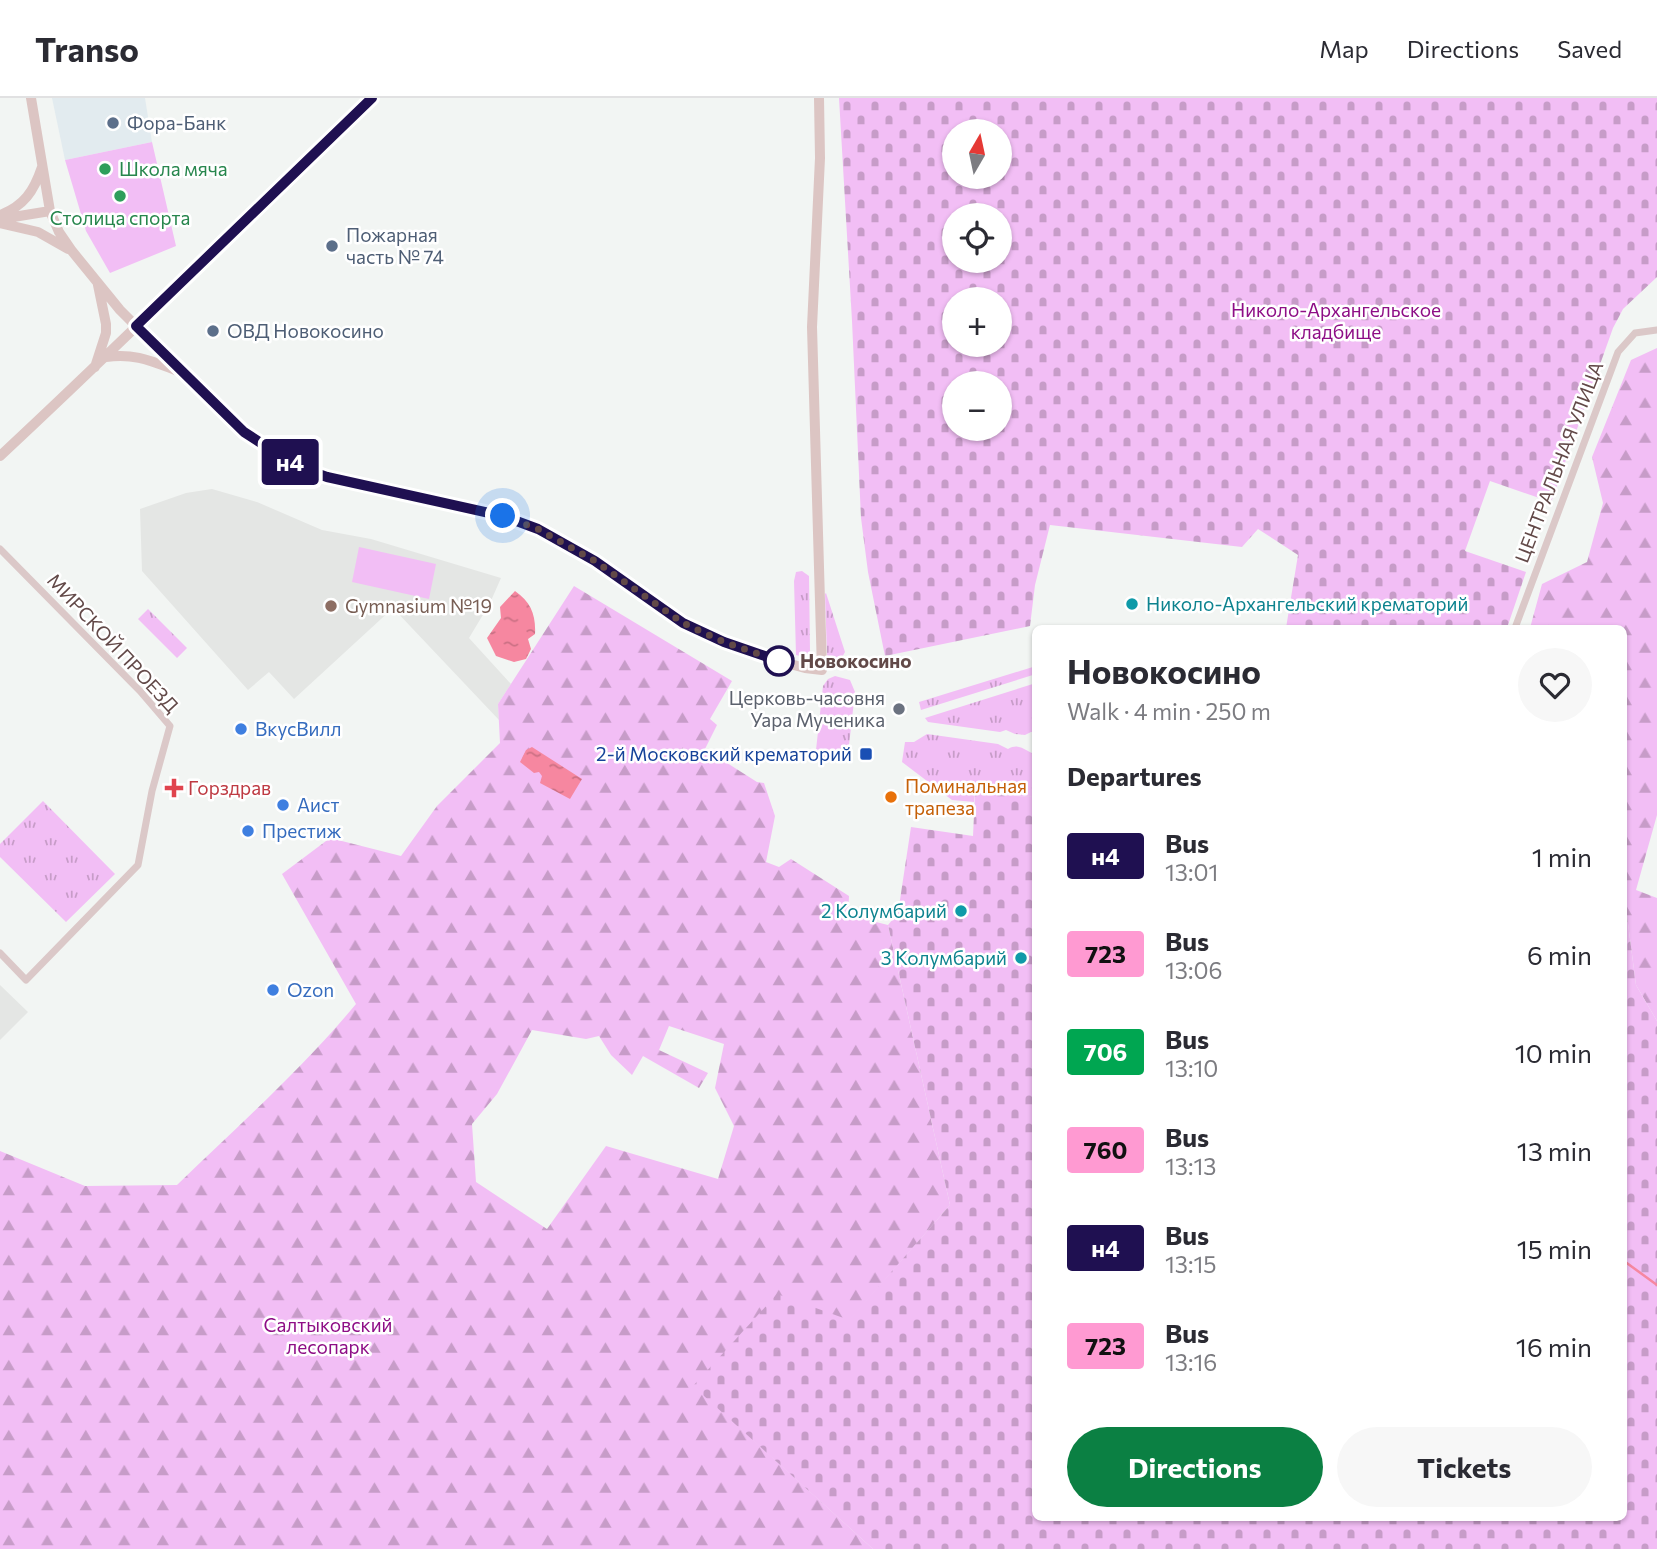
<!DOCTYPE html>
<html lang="en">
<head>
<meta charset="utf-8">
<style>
	:root { --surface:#fff; --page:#f7f7f7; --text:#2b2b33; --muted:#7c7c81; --line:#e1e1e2; --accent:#0b8043 }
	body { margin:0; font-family:Commissioner,sans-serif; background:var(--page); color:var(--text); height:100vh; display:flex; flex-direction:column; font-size:26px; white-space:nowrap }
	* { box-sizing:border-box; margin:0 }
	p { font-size:23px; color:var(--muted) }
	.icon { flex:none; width:38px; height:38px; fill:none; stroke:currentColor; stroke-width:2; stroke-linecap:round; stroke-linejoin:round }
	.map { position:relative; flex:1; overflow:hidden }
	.panel { position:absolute; left:1032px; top:527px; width:595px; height:896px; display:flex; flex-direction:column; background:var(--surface); border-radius:10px; box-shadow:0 2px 5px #0004 }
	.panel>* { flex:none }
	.badge { padding:0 14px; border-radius:5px; font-size:24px; line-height:46px }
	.needle { width:46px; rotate:9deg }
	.fabs { position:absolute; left:942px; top:21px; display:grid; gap:14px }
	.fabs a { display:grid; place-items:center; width:70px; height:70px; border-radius:50%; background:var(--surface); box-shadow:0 2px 5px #0004; font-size:35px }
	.you { position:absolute; width:35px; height:35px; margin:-18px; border:5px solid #fff; border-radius:50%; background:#1a73e8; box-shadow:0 0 0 10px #1a73e833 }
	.map>.badge { position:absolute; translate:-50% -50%; box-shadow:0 0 0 4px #fff }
	h2 { padding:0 35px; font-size:26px; line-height:63px }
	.round { display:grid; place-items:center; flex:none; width:74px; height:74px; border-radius:37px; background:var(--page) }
	.overview { display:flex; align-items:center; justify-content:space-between; height:119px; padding:0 35px }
	h1 { font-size:33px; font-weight:700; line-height:52px }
	.button { display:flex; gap:14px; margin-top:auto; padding:14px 35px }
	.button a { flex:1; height:80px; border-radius:42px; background:var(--accent); color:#fff; font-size:28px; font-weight:700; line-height:80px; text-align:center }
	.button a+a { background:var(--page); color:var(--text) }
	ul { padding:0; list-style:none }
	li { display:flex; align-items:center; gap:21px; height:98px; padding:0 35px }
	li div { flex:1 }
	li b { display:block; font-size:26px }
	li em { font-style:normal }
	li .badge { min-width:77px; font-weight:700; text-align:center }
	header { display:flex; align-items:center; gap:42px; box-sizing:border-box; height:98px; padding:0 35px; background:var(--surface); border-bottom:2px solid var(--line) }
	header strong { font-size:33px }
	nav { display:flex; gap:38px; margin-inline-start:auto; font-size:24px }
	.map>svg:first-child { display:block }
	.commercial { fill:#e2ebef }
	.education { fill:#e4e6e4 }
	.grass { fill:url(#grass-tufts) }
	.forest { fill:url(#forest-firs); fill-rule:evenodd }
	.cemetery { fill:url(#cemetery-stones); fill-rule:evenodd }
	.garden { fill:#f2bef5 }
	.water { fill:url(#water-ripples) }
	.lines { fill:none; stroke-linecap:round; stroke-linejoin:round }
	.stream { stroke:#f687a0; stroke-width:2.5 }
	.street { stroke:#dbc8c8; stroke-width:7 }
	.secondary { stroke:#dcc5c3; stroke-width:10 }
	.line-casing { stroke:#fff; stroke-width:16 }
	.line { stroke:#1f1051; stroke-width:10 }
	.walk { stroke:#624948; stroke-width:7; stroke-dasharray:0 12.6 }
	.service-dot { fill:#5c6f8a; stroke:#fff; stroke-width:2.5 }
	.leisure-dot { fill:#2e9e5b; stroke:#fff; stroke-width:2.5 }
	.culture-dot { fill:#0f9aa8; stroke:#fff; stroke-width:2.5 }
	.education-dot { fill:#8d6e63; stroke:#fff; stroke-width:2.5 }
	.stop-dot { fill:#fff; stroke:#1f1051; stroke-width:3.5 }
	.worship-dot { fill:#6b7280; stroke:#fff; stroke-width:2.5 }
	.shop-dot { fill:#3f7fe0; stroke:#fff; stroke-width:2.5 }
	.transit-dot { fill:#1a4fb4; stroke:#fff; stroke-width:2.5 }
	.health-dot { fill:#e0444e; stroke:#fff; stroke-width:2.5 }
	.food-dot { fill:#e8710a; stroke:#fff; stroke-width:2.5 }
	.labels { text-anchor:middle; stroke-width:5; stroke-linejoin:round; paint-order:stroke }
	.service-label { font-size:19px; fill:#4e5e75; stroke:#fff; text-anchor:start }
	.leisure-label { font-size:19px; fill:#27864d; stroke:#fff; text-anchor:start }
	.park-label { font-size:19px; fill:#8e0e86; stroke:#fff }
	.street-label { font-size:19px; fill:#624948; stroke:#fff }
	.culture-label { font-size:19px; fill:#0d838f; stroke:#fff; text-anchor:end }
	.education-label { font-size:19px; fill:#785e54; stroke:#fff; text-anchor:start }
	.stop-label { font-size:19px; font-weight:bold; fill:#624948; stroke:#fff; text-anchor:start }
	.worship-label { font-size:19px; fill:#5b616d; stroke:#fff; text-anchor:end }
	.shop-label { font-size:19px; fill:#366cbe; stroke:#fff; text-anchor:start }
	.transit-label { font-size:19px; fill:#164399; stroke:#fff; text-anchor:end }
	.food-label { font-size:19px; fill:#c56008; stroke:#fff; text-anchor:start }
	.health-label { font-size:19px; fill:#be3a42; stroke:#fff; text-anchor:start }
</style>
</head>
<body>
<header>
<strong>Transo</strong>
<nav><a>Map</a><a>Directions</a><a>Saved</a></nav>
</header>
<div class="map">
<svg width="1657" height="1451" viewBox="0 0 1657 1451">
	<defs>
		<pattern id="grass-tufts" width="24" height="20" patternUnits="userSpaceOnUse" patternTransform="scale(1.75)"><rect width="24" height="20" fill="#f2bef5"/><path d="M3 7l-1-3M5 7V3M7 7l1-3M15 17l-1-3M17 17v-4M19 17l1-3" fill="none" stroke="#c79cc8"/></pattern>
		<pattern id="forest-firs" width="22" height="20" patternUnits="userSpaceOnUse" patternTransform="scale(1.75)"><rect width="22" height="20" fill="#f2bef5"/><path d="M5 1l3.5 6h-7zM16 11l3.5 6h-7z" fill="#c79cc8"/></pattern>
		<pattern id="cemetery-stones" width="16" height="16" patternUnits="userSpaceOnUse" patternTransform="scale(1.75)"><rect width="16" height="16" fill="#f2bef5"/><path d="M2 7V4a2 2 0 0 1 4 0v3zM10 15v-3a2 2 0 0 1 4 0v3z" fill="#c79cc8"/></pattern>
		<pattern id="water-ripples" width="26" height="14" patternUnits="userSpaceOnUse" patternTransform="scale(1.75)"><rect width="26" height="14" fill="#f687a0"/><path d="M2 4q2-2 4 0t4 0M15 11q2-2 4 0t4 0" fill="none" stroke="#cb7084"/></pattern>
	</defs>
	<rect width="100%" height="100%" fill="#f2f5f3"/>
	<path class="commercial" d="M52 0H145L152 44 65 62Z"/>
	<path class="education" d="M212 391 257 404 322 432 371 441 501 480 490 505 469 540 511 586 498 606 499 622 393 510 294 601 269 574 248 592 142 473 140 411 186 395Z
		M0 887 28 914 0 942Z"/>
	<path class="grass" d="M802 473 809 478 810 553C807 559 802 559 796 557L794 483 796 474Z
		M826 495 845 554 840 563 831 562 827 557 825 496Z
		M148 511 187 550 177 560 138 521Z
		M1036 568V576L921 612 919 604Z
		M835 578 850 582 855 594 848 656 841 662 824 660 816 652 823 588 828 581Z
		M1036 585V634H1031L1025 637 1015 636 1006 632 1000 634 928 624 925 620Z
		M927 636 998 646 1008 651C1018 645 1023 651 1032 655L1036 654V699L975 696 974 704 952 702 902 664 905 644H914Z
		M43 703 115 776 66 824 0 759V746Z"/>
	<path class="forest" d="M1657 250V717L1636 792 1657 800V923L1636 887 1624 795V530H1530L1542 486 1587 464 1603 405 1592 359 1631 262Z
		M574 488 732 583 710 621 717 627 705 651 757 684 764 685 775 718 766 764 779 769 791 761 849 798 848 817 888 827 950 1107 849 1223 694 1288 873 1451H0V1053L85 1088 177 1087C238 1028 302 971 356 906L282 776 330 740 401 758 437 708 500 645 498 606ZM669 928 724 946 715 990 734 1028 718 1081 606 1048 547 1131 476 1084 472 1026 497 996 532 932 586 941 599 938 611 957 632 977 643 958 699 990 708 975 659 952Z"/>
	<path class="cemetery" d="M839 0H1657V179L1623 211 1613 230 1551 404 1490 383 1465 453 1526 474 1507 530H1286L1298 457 1258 431 1242 449 1050 427 1035 487 1030 528 885 558 868 474 861 420 852 223ZM954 33H999V79H954ZM954 117H999V163H954ZM954 201H999V247H954ZM954 285H999V331H954Z
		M975 696 1036 699V1419H1624V795L1636 887 1657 923V1451H873L693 1288 777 1196 849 1222 950 1107 888 827 898 815 911 729 973 738Z"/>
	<path class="garden" d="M152 44 176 148 110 175 86 133 65 62Z
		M359 449 436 466 429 501 352 484Z"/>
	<path class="water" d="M515 493C531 504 536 517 535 536L528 541 531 551 526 561 514 564 496 558 487 540 501 520 500 509Z
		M532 649 582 681 570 701 540 685 542 678 539 674 534 675 520 664 526 652Z"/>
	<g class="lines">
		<path class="stream" d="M1624 1163 1657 1187"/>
		<path class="street" d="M0 451 140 593 170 628 152 693 138 767 26 882 0 855
			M1515 530 1618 254 1635 235 1657 232"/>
		<path class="secondary" d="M31 0 50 113 59 134 72 153 120 212 215 307 261 347 296 368 327 379 503 418 539 431 595 463 683 525 711 539 761 558 805 570 822 572 812 229 820 60 819 0
			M0 117C24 108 34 93 42 69
			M1 121 50 113
			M0 125 38 134 68 151
			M106 259C135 255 151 263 178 273
			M95 269 106 235V226L98 187
			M0 358C126 241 248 119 372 0"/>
	</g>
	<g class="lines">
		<g class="line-casing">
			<path id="line" d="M372 0 136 228 244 334 296 368 327 379 503 418 538 431 595 463 683 525 724 544 779 563"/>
		</g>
		<use href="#line" class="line"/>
		<path class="walk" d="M503 418 538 431 595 463 683 525 724 544 779 563"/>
	</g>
	<g class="service-dot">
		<circle cx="113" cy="25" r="7"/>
		<circle cx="332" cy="148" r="7"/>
		<circle cx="213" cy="233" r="7"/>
	</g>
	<g class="leisure-dot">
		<circle cx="105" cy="71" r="7"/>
		<circle cx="120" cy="98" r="7"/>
	</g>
	<g class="culture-dot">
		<circle cx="1132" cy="506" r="7"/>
		<circle cx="961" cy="813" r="7"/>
		<circle cx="1021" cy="860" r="7"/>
	</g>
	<circle class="education-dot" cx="331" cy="508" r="7"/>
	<circle class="stop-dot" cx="779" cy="563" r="14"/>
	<circle class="worship-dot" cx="899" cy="611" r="7"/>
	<g class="shop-dot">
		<circle cx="241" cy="631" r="7"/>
		<circle cx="283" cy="707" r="7"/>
		<circle cx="248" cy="733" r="7"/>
		<circle cx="273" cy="892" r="7"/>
	</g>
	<rect class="transit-dot" x="859" y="649" width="14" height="14" rx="3.5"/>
	<path class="health-dot" d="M170.5 679.5h7v7h7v7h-7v7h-7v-7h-7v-7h7z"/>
	<circle class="food-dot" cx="891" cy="699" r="7"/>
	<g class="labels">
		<g class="service-label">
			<text x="127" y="32">Фора-Банк</text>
			<text x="346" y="144">Пожарная<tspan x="346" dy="22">часть № 74</tspan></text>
			<text x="227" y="240">ОВД Новокосино</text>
		</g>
		<g class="leisure-label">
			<text x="119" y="78">Школа мяча</text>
			<text x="120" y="127" text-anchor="middle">Столица спорта</text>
		</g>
		<g class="park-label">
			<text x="1336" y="219">Николо-Архангельское<tspan x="1336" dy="22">кладбище</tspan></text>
			<text x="328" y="1234">Салтыковский<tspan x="328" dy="22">лесопарк</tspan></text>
		</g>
		<g class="street-label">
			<text transform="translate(1559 364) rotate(-69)" y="7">ЦЕНТРАЛЬНАЯ УЛИЦА</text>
			<text transform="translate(113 545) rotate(47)" y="7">МИРСКОЙ ПРОЕЗД</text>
		</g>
		<g class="culture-label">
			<text x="1146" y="513" text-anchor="start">Николо-Архангельский крематорий</text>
			<text x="947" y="820">2 Колумбарий</text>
			<text x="1007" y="867">3 Колумбарий</text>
		</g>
		<g class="education-label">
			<text x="345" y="515">Gymnasium №19</text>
		</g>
		<g class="stop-label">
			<text x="800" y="570">Новокосино</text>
		</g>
		<g class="worship-label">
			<text x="885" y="607">Церковь-часовня<tspan x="885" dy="22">Уара Мученика</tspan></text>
		</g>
		<g class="shop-label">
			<text x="255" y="638">ВкусВилл</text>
			<text x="297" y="714">Аист</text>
			<text x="262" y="740">Престиж</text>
			<text x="287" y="899">Ozon</text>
		</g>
		<g class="transit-label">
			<text x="852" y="663">2-й Московский крематорий</text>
		</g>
		<g class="food-label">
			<text x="905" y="695">Поминальная<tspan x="905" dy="22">трапеза</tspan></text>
		</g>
		<g class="health-label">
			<text x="188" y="697">Горздрав</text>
		</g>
	</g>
</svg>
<div class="fabs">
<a><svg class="needle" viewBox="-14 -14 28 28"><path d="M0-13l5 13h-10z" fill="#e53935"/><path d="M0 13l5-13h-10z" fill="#7c7c81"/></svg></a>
<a><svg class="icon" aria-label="locate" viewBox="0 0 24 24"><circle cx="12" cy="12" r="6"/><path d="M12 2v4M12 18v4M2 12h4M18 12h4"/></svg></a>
<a>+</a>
<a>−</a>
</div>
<div class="you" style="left:503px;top:418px"></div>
<b class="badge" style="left:290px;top:364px;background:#1f1051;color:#fff">н4</b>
<section class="panel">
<div class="overview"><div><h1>Новокосино</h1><p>Walk · 4 min · 250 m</p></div><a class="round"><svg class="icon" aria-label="heart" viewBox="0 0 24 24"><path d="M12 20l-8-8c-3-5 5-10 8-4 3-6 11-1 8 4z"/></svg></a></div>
<h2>Departures</h2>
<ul>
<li><span class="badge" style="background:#1f1051;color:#fff">н4</span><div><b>Bus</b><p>13:01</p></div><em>1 min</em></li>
<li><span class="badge" style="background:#ff9ad2;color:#111">723</span><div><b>Bus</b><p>13:06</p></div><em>6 min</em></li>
<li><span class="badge" style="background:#00a651;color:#fff">706</span><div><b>Bus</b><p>13:10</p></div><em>10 min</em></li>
<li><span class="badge" style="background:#ff9ad2;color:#111">760</span><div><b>Bus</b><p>13:13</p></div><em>13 min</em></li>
<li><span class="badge" style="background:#1f1051;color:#fff">н4</span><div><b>Bus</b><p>13:15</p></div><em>15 min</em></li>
<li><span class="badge" style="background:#ff9ad2;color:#111">723</span><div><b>Bus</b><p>13:16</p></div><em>16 min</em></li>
</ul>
<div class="button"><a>Directions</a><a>Tickets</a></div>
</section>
</div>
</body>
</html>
